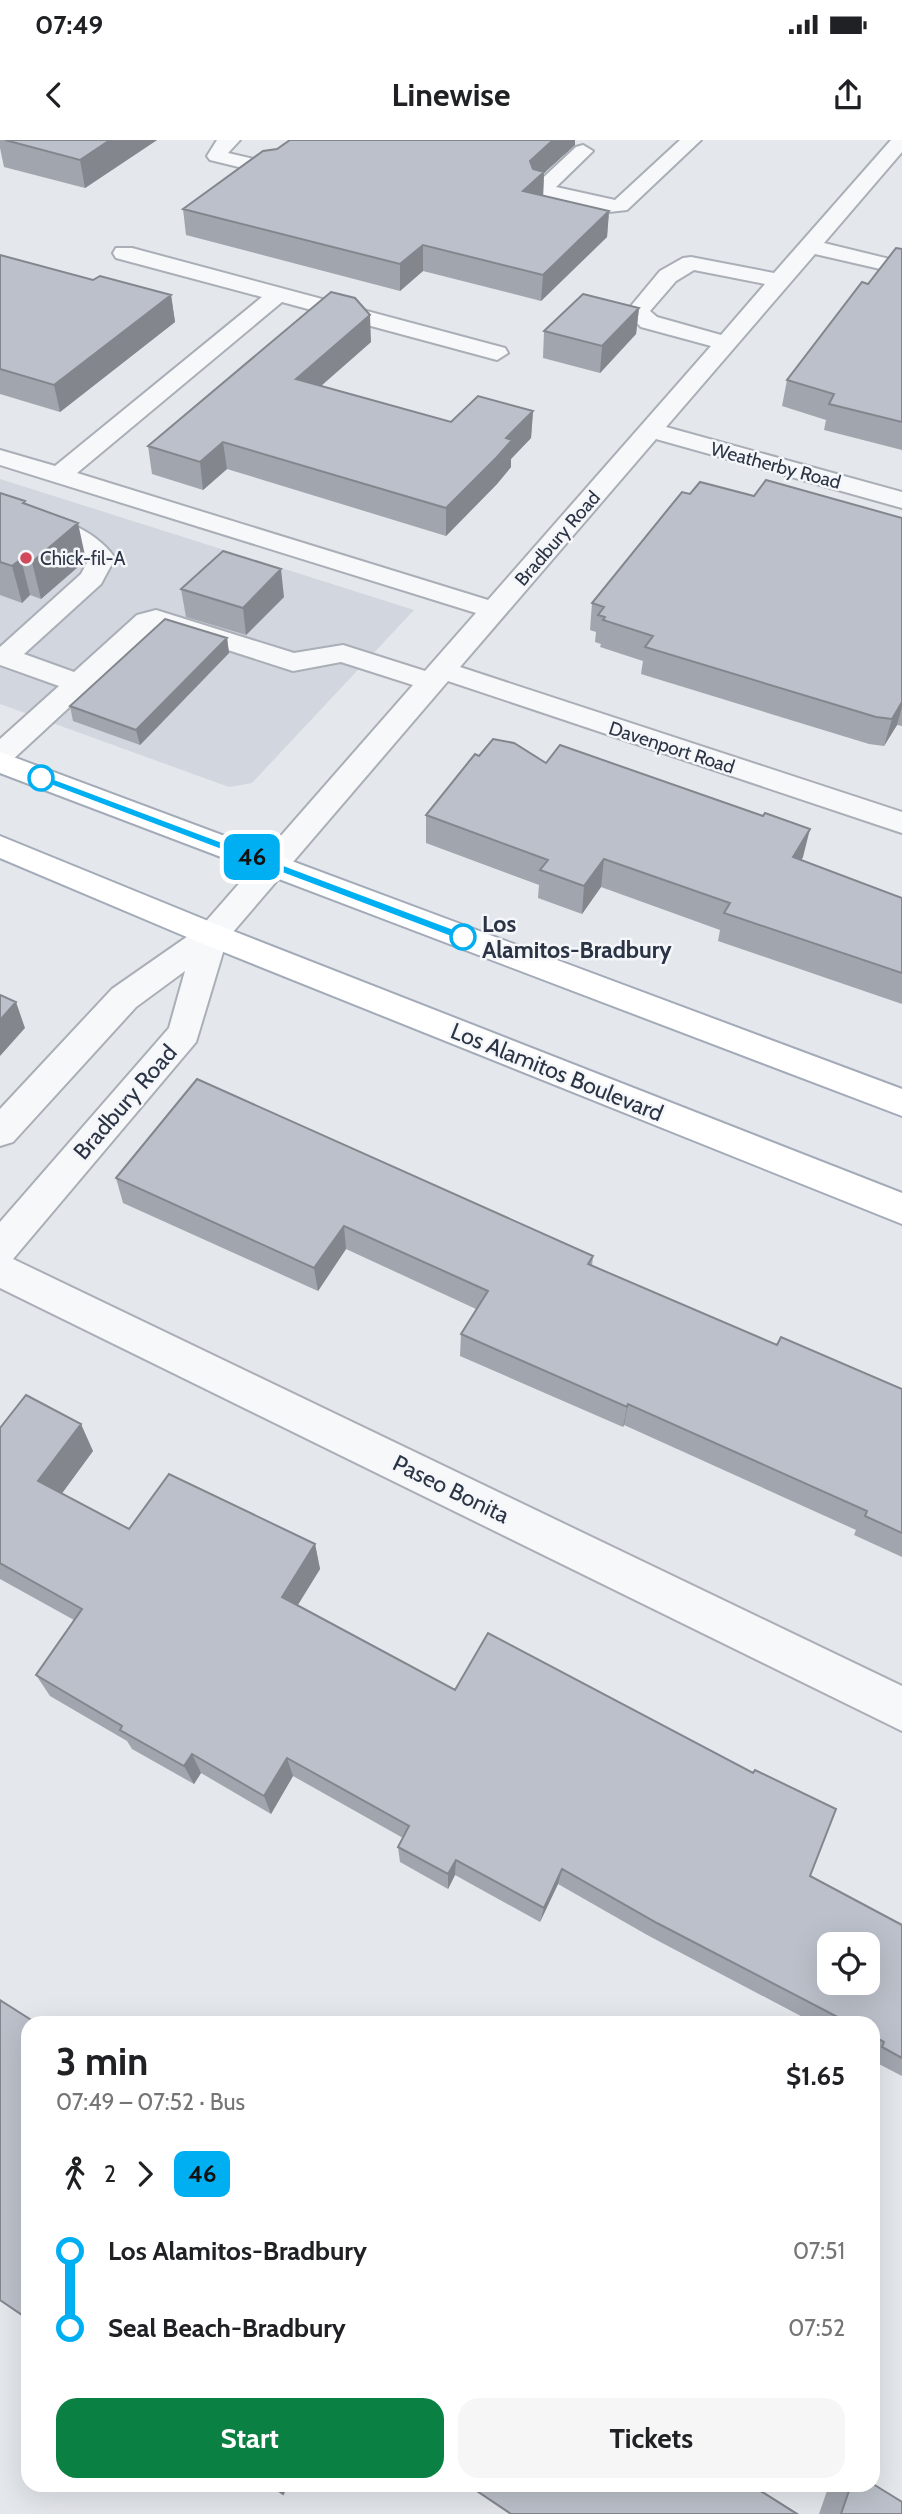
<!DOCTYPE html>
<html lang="en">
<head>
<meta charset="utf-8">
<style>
	:root { --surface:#fff; --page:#f6f6f6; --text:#202124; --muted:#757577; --accent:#0b8043 }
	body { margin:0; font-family:Cabin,sans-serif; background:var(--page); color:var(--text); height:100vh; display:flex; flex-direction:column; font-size:26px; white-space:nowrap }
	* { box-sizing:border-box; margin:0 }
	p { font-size:23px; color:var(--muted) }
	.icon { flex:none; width:38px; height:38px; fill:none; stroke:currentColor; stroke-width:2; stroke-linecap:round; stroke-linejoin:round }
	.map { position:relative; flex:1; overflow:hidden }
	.details { position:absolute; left:21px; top:1876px; width:859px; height:476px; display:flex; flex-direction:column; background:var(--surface); border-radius:21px; box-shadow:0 7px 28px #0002 }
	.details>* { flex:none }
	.badge { padding:0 14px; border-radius:10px; font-size:24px; line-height:46px }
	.fabs { position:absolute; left:817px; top:1792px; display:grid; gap:14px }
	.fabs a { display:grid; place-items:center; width:63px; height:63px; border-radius:14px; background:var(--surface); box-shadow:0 7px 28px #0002; font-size:35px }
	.map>.badge { position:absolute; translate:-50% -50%; box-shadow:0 0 0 4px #fff }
	.legs { display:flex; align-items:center; gap:10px; height:77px; padding:0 35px; font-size:23px }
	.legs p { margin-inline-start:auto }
	.headline { display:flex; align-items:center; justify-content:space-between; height:119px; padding:0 35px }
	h1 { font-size:38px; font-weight:700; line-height:52px }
	.primary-button { display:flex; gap:14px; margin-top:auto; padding:14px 35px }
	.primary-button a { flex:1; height:80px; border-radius:21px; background:var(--accent); color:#fff; font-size:28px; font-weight:700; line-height:80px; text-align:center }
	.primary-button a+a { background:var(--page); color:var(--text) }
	ul { padding:0 35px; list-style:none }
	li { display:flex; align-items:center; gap:24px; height:77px; font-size:26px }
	li i { display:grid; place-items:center; width:10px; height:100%; margin:0 9px; background:currentColor }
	li i::after { content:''; width:18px; height:18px; margin:-9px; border:5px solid; border-radius:50%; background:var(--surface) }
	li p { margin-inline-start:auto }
	li:first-child i { background:linear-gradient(#0000 50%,currentColor 0) }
	li:last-child i { background:linear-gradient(currentColor 50%,#0000 0) }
	.status { display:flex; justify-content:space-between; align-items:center; height:49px; padding:0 35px; background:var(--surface); direction:ltr }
	.status svg { height:19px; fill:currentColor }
	header { display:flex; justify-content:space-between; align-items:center; height:91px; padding:0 35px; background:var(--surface); font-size:32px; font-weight:700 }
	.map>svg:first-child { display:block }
	.built { fill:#d2d6de }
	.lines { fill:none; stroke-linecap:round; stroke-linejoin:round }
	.minor-casing { stroke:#a9aeb7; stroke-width:4 }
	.major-casing { stroke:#a3abb8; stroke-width:4 }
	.minor { fill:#f7f8fa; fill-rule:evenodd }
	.major { fill:#fff; fill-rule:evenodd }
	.wall { fill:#a1a5ae }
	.shaded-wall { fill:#83868d }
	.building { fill:#bbc0ca; stroke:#83868d; stroke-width:2; fill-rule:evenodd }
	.line-1 { fill:#00aff2; stroke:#fff; stroke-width:2 }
	.poi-dot { fill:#d1495b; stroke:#f4f6f9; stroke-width:2.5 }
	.stop-1-dot { fill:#fff; stroke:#00aff2; stroke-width:3.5 }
	.labels { text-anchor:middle; stroke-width:5; stroke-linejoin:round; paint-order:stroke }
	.far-street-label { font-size:19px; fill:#2b3445; stroke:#f4f6f9 }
	.far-poi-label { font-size:19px; fill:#2b3445; stroke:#f4f6f9; text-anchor:start }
	.stop-label { font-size:23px; font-weight:bold; fill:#2b3445; stroke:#f4f6f9; text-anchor:start }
	.street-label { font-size:23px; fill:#2b3445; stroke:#f4f6f9 }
</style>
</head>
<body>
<div class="status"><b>07:49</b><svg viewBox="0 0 49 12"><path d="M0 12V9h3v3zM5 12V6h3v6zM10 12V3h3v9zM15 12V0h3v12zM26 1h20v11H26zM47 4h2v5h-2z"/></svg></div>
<header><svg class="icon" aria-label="back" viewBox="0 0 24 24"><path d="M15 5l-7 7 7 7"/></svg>Linewise<svg class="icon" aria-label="share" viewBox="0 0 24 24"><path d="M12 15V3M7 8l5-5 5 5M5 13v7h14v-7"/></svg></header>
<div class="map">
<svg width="902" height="2374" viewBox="0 0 902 2374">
	<rect width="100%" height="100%" fill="#e4e7ec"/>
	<path class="built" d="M0 339 414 470 252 643 229 647 0 564Z"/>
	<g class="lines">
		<g class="minor-casing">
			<path id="minor" d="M217 0H240L228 13 267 22 285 9H299L302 13 278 33 271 35 210 20 207 16Z
				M680 0H701L627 70 609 72 534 53 531 49 576 7 583 5 593 11 556 47 615 60Z
				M891 0H902V12L824 103 902 122V134L815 114 666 287 902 352V368L656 299 460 527 902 672V693L448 541 227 799 196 902 13 1119 902 1546V1591L0 1148V1082L169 888 185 831 136 867 13 1002 0 1006V969L112 849 201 787 413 545 341 522 293 531 156 487 10 622 0 624V599L59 546 0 525V507L81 434 89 419 61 399 0 379V363C40 373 90 382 115 418L101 444 24 514 74 532 137 475 156 470 294 513 343 505 425 531 476 473 0 325V310L55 326 262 157 116 118 113 113 116 108H132L505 208 508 213 497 220 282 162 77 333 488 460 711 206 641 187 626 172 660 131 683 118 691 117 774 133ZM694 130 765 144 721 195 657 177 650 171 676 141Z"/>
		</g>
		<g class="major-casing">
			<path id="major" d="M0 612 902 949V976L0 633Z
				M0 696 223 787 902 1053V1084L201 803 0 718Z"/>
		</g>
		<use href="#minor" class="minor"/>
		<use href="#major" class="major"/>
	</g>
	<path class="wall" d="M0 0H157L85 48 4 27 0 8Z
		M575 5 544 33 543 56 609 71 607 97 541 161 423 131 400 151 186 95 183 69Z
		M902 109V310L824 290 826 280 782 266 787 240 868 144Z
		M0 115 93 140 171 155 175 182 60 272 0 254Z
		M639 168 636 194 600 233 543 218 544 191Z
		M371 202 321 246 451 282 533 271 531 298 511 319V327L497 344 446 396 227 329 203 350 152 334 148 306Z
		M0 353 25 361 26 364 86 420 41 459 30 455 22 463 0 455Z
		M690 354 754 356 902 378V586L897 585 884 606 869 604 641 534 643 521 600 507 601 504 595 502 596 492 590 490 592 463Z
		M181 449 284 457 246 495 186 477Z
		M227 498 229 513 140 605 73 581 70 566Z
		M479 616 546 623 803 717 801 721 902 758V864L718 801 720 790 601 747 582 774 538 758 539 745 426 703V675Z
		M116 1038 593 1116 592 1126 777 1205 902 1249V1417L854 1395 856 1390 624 1285 623 1287 460 1216 461 1194 476 1169 346 1109 318 1151 123 1063Z
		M0 1288 93 1311 62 1353 129 1389 315 1404 320 1429 297 1466 455 1550 753 1633 755 1630 810 1736 902 1785V1936L873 1921V1883H814L649 1796 558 1744 540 1782 455 1735 448 1749 400 1722 398 1707 403 1698 293 1636 271 1674 201 1633 194 1644 132 1609 127 1601 50 1556 36 1535 74 1480 0 1439Z
		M829 2345H873L902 2374H819Z"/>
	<path class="shaded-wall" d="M110 0H157L85 48 80 20Z
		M553 0H575V5L544 33 543 58 523 51 530 21Z
		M609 71 607 97 541 161 543 135Z
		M423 105V131L400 151V124Z
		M171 155 175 182 60 272 54 245Z
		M639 168 636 194 600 233 602 206Z
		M370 175 371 202 298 266 296 239Z
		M533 271 531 298 511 319V327L497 344 446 396V368L506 298Z
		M223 302 227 329 203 350 200 322Z
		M78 383 86 420 41 459 32 422Z
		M21 419 30 455 22 463 12 426Z
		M281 429 284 457 246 495 243 468Z
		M227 498 229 513 140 605 136 590Z
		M902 562V567L897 585 884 606 892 579Z
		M810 689 803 717 786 746 793 717Z
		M604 719 601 747 582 774 584 746Z
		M16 862 25 888 0 916V880Z
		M344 1086 346 1109 318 1151 314 1128Z
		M628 1264 624 1285 623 1287 627 1267Z
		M81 1284 93 1311 52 1367 38 1341Z
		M315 1404 320 1429 288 1481 282 1457Z
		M192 1614 201 1633 194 1644 184 1626Z
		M287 1618 293 1636 271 1674 264 1656Z
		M456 1720 455 1735 448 1749V1734Z
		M562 1729 558 1744 540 1782 544 1768Z
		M751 2345H753L799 2374H797Z"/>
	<path class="building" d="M5 0H110L80 20Z
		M290 0H553L530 21 533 29 544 32 523 51 609 71 543 135 423 105 400 124 183 69 263 11 277 9Z
		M896 108 902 109V282L829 264 834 254 787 240 862 142 868 144Z
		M0 115 93 140 100 136 171 155 54 245 0 229Z
		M331 152 355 158 370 175 296 239 451 282 478 256 533 271 506 298 512 300 497 317 446 368 223 302 200 322 148 306Z
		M583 154 639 168 602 206 544 191Z
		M766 340 902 378V562L892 579 876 577 645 507 653 496 603 480 605 477 598 475 604 467 592 463 682 352 690 354 700 342 754 356Z
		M0 353 25 361 23 363 78 383 32 422 21 419 12 426 0 422Z
		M223 411 281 429 243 468 181 449Z
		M165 479 227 498 136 590 70 566Z
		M493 599 514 603 546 623 560 605 763 676 765 673 810 689 793 717 902 758V833L724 773 730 763 604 719 584 746 540 730 548 720 426 675 475 614 479 616Z
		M0 855 16 862 0 880Z
		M197 939 593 1116 588 1124 777 1205 781 1197 902 1249V1393L865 1376 867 1371 628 1264 627 1267 461 1194 488 1151 344 1086 314 1128 116 1038Z
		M26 1255 81 1284 38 1341 129 1389 169 1334 315 1404 282 1457 455 1550 488 1493 753 1633 755 1630 836 1669 810 1736 902 1785V1918L882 1907 884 1902 873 1896V1883H849L657 1783 562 1729 544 1768 456 1720 448 1734 398 1707 409 1686 287 1618 264 1656 192 1614 184 1626 120 1590 122 1586 36 1535 82 1469 0 1423V1288ZM830 1804H868V1843H830Z
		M0 1860 36 1883H28V2179L0 2160Z
		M873 2344 902 2362V2374H841L851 2345Z
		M270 2345H287L283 2354Z
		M468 2345H751L797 2374H511Z"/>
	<path class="line-1" d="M41 634 467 794 469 797 459 800 37 640 36 638Z"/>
	<circle class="poi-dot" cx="26" cy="418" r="7"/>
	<g class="stop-1-dot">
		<circle cx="41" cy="638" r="12"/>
		<circle cx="463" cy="797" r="12"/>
	</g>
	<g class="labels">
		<g class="far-street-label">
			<text transform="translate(776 325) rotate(15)" y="7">Weatherby Road</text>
			<text transform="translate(557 398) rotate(-49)" y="7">Bradbury Road</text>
			<text transform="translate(672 607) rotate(18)" y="7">Davenport Road</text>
		</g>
		<g class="far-poi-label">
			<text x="40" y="425">Chick-fil-A</text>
		</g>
		<g class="stop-label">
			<text x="482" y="792">Los<tspan x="482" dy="26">Alamitos-Bradbury</tspan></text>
		</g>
		<g class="street-label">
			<text transform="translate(557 932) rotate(22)" y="8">Los Alamitos Boulevard</text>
			<text transform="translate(125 962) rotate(-49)" y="8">Bradbury Road</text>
			<text transform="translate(451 1349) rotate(26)" y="8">Paseo Bonita</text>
		</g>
	</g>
</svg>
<div class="fabs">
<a><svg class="icon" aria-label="locate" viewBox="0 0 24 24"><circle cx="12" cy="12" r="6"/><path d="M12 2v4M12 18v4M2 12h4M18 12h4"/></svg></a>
</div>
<b class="badge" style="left:252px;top:717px;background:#00aff2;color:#111">46</b>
<section class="details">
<div class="headline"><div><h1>3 min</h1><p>07:49 – 07:52 · Bus</p></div><b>$1.65</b></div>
<div class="legs"><svg class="icon" aria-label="walk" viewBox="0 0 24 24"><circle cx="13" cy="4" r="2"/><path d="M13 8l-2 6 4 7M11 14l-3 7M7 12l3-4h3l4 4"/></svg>2<svg class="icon" aria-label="forward" viewBox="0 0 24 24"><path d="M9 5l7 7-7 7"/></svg><b class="badge" style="background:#00aff2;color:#111">46</b></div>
<ul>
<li><i style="color:#00aff2"></i><b>Los Alamitos-Bradbury</b><p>07:51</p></li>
<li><i style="color:#00aff2"></i><b>Seal Beach-Bradbury</b><p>07:52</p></li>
</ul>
<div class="primary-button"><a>Start</a><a>Tickets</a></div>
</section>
</div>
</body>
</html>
